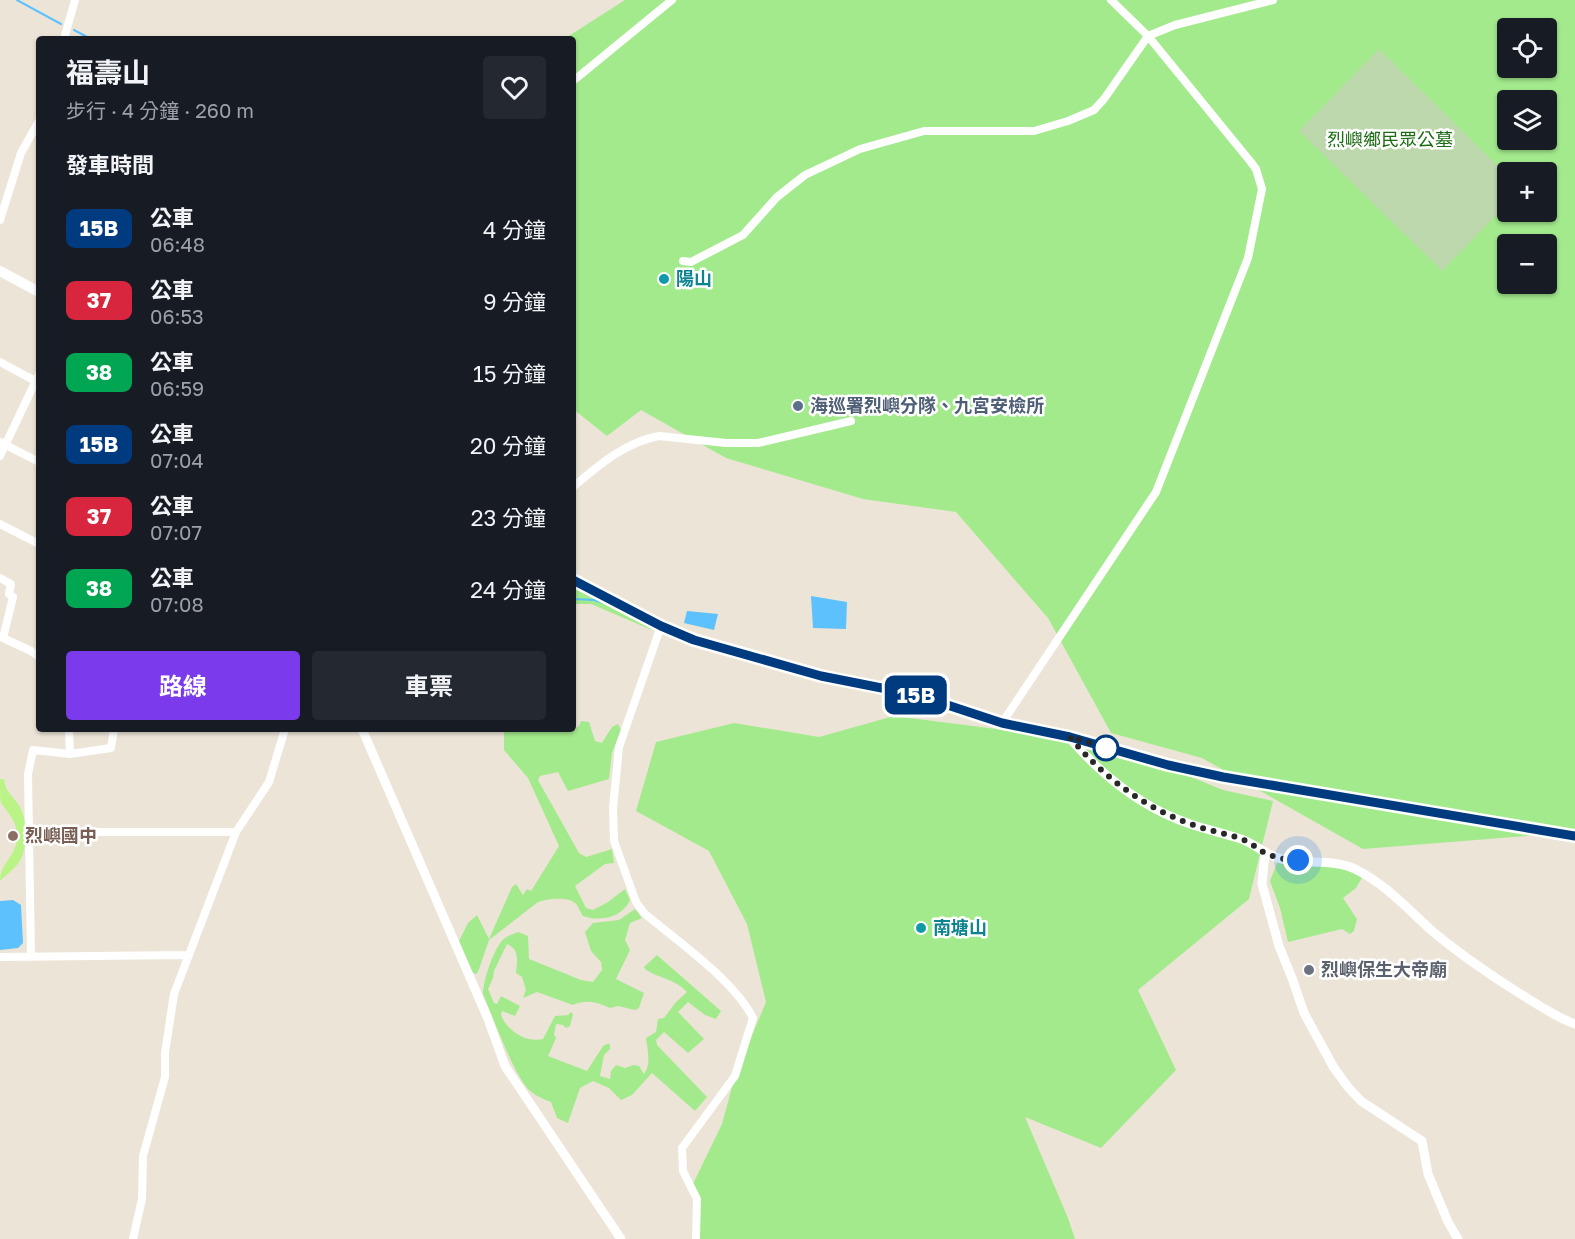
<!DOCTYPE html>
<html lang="zh-TW">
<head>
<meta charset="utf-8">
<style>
	:root { --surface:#171b24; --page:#242831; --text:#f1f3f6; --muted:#9ea1a6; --accent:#7c3aed }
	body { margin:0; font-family:"Golos Text","Noto Sans TC",sans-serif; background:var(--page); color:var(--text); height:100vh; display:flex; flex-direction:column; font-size:22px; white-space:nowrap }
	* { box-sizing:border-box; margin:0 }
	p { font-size:20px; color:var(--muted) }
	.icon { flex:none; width:33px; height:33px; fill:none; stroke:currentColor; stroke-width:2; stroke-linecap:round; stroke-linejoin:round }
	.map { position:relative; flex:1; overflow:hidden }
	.side { position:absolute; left:36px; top:36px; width:540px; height:696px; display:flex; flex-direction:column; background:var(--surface); border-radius:6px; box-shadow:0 2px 4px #0004 }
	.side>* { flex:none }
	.badge { padding:0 12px; border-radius:9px; font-size:21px; line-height:39px }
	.buttons { position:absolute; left:1497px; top:18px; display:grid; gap:12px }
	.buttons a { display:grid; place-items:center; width:60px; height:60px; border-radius:6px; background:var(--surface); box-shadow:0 2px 4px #0004; font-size:30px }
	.you { position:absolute; width:30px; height:30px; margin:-15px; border:4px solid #fff; border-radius:50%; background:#1a73e8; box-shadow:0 0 0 9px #1a73e833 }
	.map>.badge { position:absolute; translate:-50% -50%; box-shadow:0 0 0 3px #fff }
	h2 { padding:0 30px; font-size:22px; line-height:54px }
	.round { display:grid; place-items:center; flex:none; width:63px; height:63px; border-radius:6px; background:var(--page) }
	.overview { display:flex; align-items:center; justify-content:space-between; height:102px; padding:0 30px }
	h1 { font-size:28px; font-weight:700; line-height:45px }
	.cta { display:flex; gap:12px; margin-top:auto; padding:12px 30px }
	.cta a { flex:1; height:69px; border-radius:6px; background:var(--accent); color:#fff; font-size:24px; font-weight:700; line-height:69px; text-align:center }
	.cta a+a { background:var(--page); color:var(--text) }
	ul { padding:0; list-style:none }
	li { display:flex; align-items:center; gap:18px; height:72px; padding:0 30px }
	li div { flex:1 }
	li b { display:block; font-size:22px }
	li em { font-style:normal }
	li .badge { min-width:66px; font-weight:700; text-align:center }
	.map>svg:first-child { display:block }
	.green { fill:#a3ea8c; fill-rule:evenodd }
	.cemetery { fill:#bdd8ac }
	.pitch { fill:#baf386 }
	.water { fill:#5cc1fc }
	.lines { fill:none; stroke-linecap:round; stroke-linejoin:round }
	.stream { stroke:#5cc1fc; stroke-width:2 }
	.minor { stroke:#fff; stroke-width:8 }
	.tertiary { stroke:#fff; stroke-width:9 }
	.secondary { stroke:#fff; stroke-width:10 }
	.line-casing { stroke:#fff; stroke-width:14 }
	.line { stroke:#003b80; stroke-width:9 }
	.walk { stroke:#282828; stroke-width:6; stroke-dasharray:0 10.8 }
	.culture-dot { fill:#0f9aa8; stroke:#fff; stroke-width:2 }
	.service-dot { fill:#5c6f8a; stroke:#fff; stroke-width:2 }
	.stop-dot { fill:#fff; stroke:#003b80; stroke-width:3 }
	.education-dot { fill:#8d6e63; stroke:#fff; stroke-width:2 }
	.worship-dot { fill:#6b7280; stroke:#fff; stroke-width:2 }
	.labels { text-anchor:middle; stroke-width:5; stroke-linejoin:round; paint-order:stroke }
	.park-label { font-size:18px; fill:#1a6b11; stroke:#fff }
	.culture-label { font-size:18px; font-weight:bold; fill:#0d838f; stroke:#fff; text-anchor:start }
	.service-label { font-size:18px; font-weight:bold; fill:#4e5e75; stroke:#fff; text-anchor:start }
	.education-label { font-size:18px; font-weight:bold; fill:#785e54; stroke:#fff; text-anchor:start }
	.worship-label { font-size:18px; font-weight:bold; fill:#5b616d; stroke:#fff; text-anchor:start }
</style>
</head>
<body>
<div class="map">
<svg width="1575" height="1239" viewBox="0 0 1575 1239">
	<rect width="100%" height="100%" fill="#ece5d7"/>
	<path class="green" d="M625 0H1575V832L1363 849 1202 758 1111 733 1048 618 956 512 863 499 726 458 641 410 607 436 573 409V39H564ZM1508 28H1546V68H1508ZM1508 100H1546V140H1508ZM1508 172H1546V212H1508ZM1508 244H1546V284H1508Z
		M573 586 652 627V630L591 604H573Z
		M894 716 1020 732 1147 759 1223 790 1273 801 1249 899 1138 990 1176 1070 1101 1148 1025 1117 1068 1218 1075 1239H699L691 1188 722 1124 735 1076 766 1002 747 924 709 851 636 811 656 742 734 723 819 737Z
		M581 721 589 722 595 741 602 743 612 727 618 724 621 730 612 753 609 779 568 791 558 772 540 776 538 780 579 853 586 857 612 849 614 863 605 864 575 886 586 908 593 910 608 902 625 889 630 900C622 918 600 922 583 916 580 912 578 905 575 903 567 896 547 899 538 902L489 940 479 969 477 974 473 973 459 941 468 923 477 915 489 939 512 887 516 884 523 895 527 889 531 891 559 846 528 778 504 750V729H512V731H572L579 726Z
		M1278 861C1306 864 1338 862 1362 878L1356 888 1343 898 1357 919 1354 931 1350 934 1342 929 1288 942 1280 908 1270 881Z
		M635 909 642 918 630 923 625 940 630 950 616 979 644 993 639 1008 635 1010 618 1006 610 1008C597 1002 587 999 573 1005L537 992 523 998 526 990 522 977 516 973C517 960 520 950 507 944L494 971 493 978 488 989 494 1003 497 1004 501 996 520 1006 515 1016 502 1011 501 1015C507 1030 525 1043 543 1039L555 1016 568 1015 571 1012 573 1014 570 1026 566 1028 563 1025 556 1024 554 1035 556 1038 548 1056 587 1071 603 1046 607 1044H610V1049L604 1055 600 1076 610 1079 611 1071 616 1065 625 1068 633 1065 639 1066 644 1074C652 1063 647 1049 646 1038L656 1032 658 1019 664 1018 676 1002 687 992C677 980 659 978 646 970L644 967 657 955 721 1011 716 1019 705 1015 688 1002 678 1012 704 1039 688 1053 664 1032 656 1040 657 1045 707 1097 695 1111 652 1073 632 1095 621 1100 609 1088 593 1081 580 1088 568 1123 557 1118 551 1102C543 1099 536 1096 530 1091 514 1076 493 1017 483 994 483 981 494 946 505 938 509 935 514 934 518 932L528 936 529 959 581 980 593 982 602 970 601 962 591 951 585 932 593 923 619 920Z"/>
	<path class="cemetery" d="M1379 49 1507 175V204L1442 271 1299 131Z"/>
	<path class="pitch" d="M0 779H4C6 794 13 795 20 807 28 822 28 845 20 861 15 869 7 874 0 881 0 862 16 858 17 837 18 823 9 814 1 803 0 798 0 786 0 779Z"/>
	<path class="water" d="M811 596 847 602 846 629 813 628Z
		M687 611 718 614 714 630 684 623Z
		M13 900 21 905 23 943 18 948 0 950V901Z"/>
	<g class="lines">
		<path class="stream" d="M17 0 61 24
			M74 30 91 39
			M573 599 594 600 614 606"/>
		<path class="minor" d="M64 39 75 0
			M573 81 672 0
			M0 220 21 153 39 121
			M683 261 691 262 743 235 777 197 805 175 860 149 924 131H1034L1068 121 1094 110 1104 99 1148 36 1175 25 1273 0
			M0 362 39 383
			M0 442 39 462
			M0 456 39 374
			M573 487C598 466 625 442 659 436L726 443H758L851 421
			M0 524 39 544
			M0 578 11 584 9 594 13 597 3 638 31 651 39 657
			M661 626 619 747 613 808 614 841 636 902 644 913C677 941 734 980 753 1018L735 1076 682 1148 683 1171 697 1199 696 1239
			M1002 723 1156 492 1248 258 1262 189 1256 169 1250 161 1148 36 1111 0
			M69 729 70 754
			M29 832H236
			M0 957 187 955
			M31 957 28 774 33 750 70 754 111 748 114 729
			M133 1239 142 1199 143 1156 165 1077V1053L174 994 236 832 269 782 285 729"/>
		<path class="tertiary" d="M362 729 488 1019 505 1066 621 1239
			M1069 737C1102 776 1144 809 1193 825 1209 830 1226 834 1241 839 1256 844 1266 856 1282 859 1307 865 1334 858 1357 870 1385 884 1408 909 1431 930 1459 954 1489 974 1519 993 1537 1004 1555 1017 1575 1024
			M1265 853 1262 884 1279 946 1292 978 1304 1013 1334 1068 1348 1087 1361 1101 1422 1141 1428 1174 1448 1222 1458 1239"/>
		<path class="secondary" d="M0 271 39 292
			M573 579 661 626 694 640 821 676 917 695 1002 723 1069 737 1168 765 1223 778 1575 836"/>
	</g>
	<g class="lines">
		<g class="line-casing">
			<path id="line" d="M573 580 661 626 694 640 821 676 917 695 1002 723 1070 737 1168 765 1223 777 1575 836"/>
		</g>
		<use href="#line" class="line"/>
		<path class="walk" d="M1106 748H1108L1070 737C1102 776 1143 807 1191 824 1208 831 1227 833 1244 840 1251 843 1257 848 1263 852 1275 858 1286 860 1298 860"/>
	</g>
	<g class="culture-dot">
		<circle cx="664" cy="279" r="6"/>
		<circle cx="921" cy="928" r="6"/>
	</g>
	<circle class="service-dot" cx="798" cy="406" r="6"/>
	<circle class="stop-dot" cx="1106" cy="748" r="12"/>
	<circle class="education-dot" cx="13" cy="836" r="6"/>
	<circle class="worship-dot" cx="1309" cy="970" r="6"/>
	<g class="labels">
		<g class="park-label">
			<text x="1390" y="146">烈嶼鄉民眾公墓</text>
		</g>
		<g class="culture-label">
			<text x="676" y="285">陽山</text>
			<text x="933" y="934">南塘山</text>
		</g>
		<g class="service-label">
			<text x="810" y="412">海巡署烈嶼分隊、九宮安檢所</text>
		</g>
		<g class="education-label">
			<text x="25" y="842">烈嶼國中</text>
		</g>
		<g class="worship-label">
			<text x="1321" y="976">烈嶼保生大帝廟</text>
		</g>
	</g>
</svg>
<div class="buttons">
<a><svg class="icon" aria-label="locate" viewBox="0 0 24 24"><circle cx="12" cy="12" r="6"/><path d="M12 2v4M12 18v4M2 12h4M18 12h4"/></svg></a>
<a><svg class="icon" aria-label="layers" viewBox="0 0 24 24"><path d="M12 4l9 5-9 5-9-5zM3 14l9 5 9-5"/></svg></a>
<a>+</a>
<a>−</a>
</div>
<div class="you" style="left:1298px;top:860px"></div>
<b class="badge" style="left:916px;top:695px;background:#003b80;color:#fff">15B</b>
<section class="side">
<div class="overview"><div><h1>福壽山</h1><p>步行 · 4 分鐘 · 260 m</p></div><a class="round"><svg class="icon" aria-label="heart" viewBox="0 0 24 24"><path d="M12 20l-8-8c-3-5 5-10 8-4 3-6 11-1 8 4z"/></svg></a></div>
<h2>發車時間</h2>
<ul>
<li><span class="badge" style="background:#003b80;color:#fff">15B</span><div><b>公車</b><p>06:48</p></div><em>4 分鐘</em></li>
<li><span class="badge" style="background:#d7263d;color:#fff">37</span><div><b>公車</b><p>06:53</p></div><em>9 分鐘</em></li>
<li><span class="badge" style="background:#00a651;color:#fff">38</span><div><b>公車</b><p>06:59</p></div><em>15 分鐘</em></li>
<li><span class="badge" style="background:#003b80;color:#fff">15B</span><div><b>公車</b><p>07:04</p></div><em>20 分鐘</em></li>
<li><span class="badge" style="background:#d7263d;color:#fff">37</span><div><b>公車</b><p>07:07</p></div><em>23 分鐘</em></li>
<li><span class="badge" style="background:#00a651;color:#fff">38</span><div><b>公車</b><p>07:08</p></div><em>24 分鐘</em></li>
</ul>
<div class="cta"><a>路線</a><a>車票</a></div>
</section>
</div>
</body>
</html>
